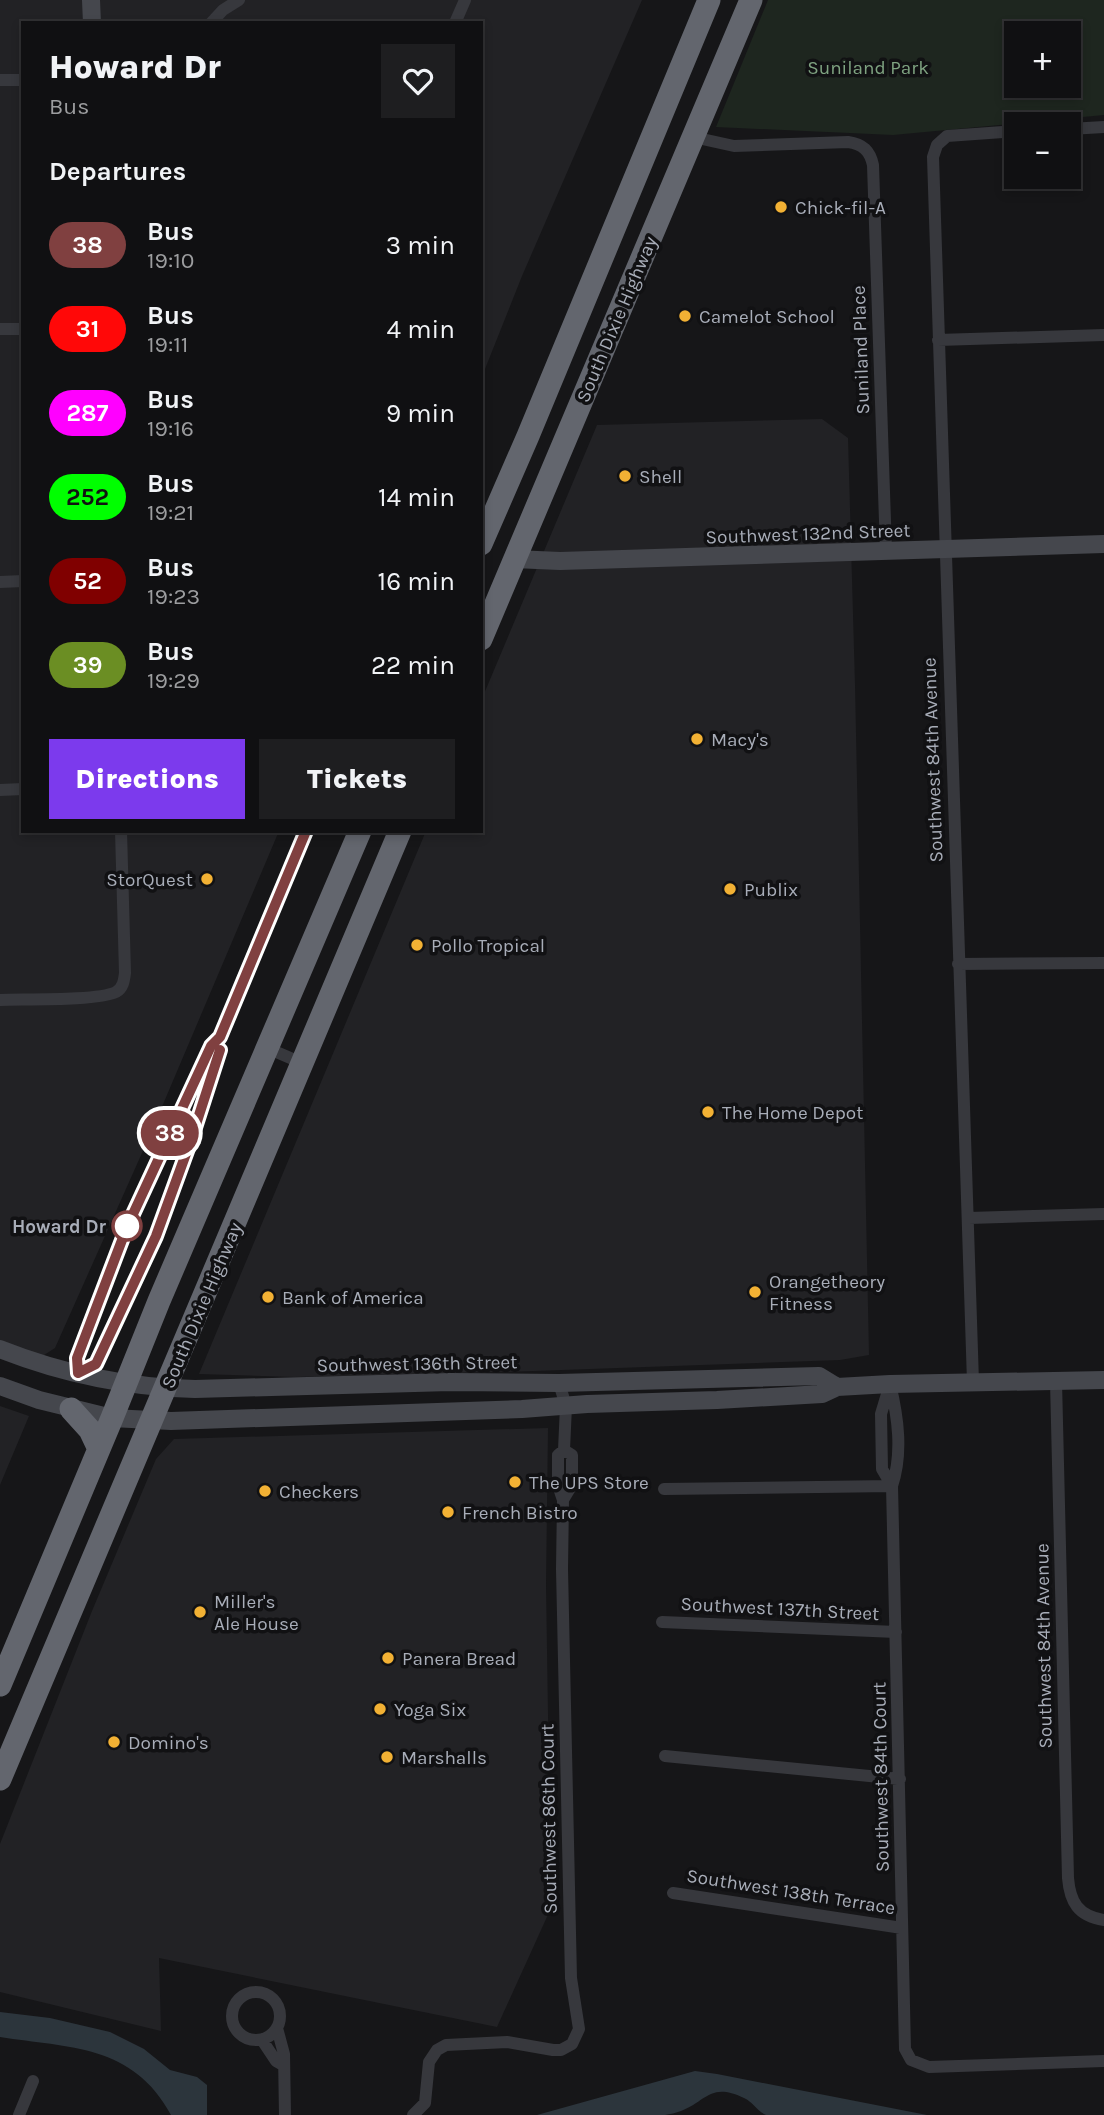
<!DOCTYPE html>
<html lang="en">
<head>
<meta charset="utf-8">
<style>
	:root { --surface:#101012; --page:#1e1e20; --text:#f1f3f6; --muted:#9c9d9f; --line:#303032; --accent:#7c3aed }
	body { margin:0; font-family:Karla,sans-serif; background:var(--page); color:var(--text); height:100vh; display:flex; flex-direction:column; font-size:26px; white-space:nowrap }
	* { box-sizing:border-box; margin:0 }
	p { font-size:23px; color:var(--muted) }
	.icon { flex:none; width:38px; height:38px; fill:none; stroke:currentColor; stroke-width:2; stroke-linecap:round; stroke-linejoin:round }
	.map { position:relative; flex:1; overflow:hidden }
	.sheet { position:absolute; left:21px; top:21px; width:462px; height:812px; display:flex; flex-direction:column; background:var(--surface); border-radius:0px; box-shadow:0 4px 10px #0003,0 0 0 2px var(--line) }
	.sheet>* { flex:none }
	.badge { padding:0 14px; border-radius:23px; font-size:24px; line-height:46px }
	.buttons { position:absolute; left:1004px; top:21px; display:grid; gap:14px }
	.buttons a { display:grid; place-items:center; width:77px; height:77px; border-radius:0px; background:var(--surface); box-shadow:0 4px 10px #0003,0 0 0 2px var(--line); font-size:35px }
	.map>.badge { position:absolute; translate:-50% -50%; box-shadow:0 0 0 4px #fff }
	h2 { padding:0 28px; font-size:26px; line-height:63px }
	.round { display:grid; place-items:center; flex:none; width:74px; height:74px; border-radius:0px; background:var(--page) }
	.headline { display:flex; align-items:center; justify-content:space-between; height:119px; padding:0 28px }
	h1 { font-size:33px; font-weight:800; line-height:52px }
	.cta { display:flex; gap:14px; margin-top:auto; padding:14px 28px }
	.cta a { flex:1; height:80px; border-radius:0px; background:var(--accent); color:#fff; font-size:28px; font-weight:800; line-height:80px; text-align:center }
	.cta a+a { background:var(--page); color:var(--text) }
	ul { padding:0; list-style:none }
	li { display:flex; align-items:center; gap:21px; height:84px; padding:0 28px }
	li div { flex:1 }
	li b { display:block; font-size:26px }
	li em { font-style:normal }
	li .badge { min-width:77px; font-weight:700; text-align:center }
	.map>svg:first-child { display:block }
	.built { fill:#222225 }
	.green { fill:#1e261f; fill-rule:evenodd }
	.water { fill:#2c353c }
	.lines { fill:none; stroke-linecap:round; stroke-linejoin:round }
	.street { stroke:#37383d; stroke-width:12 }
	.secondary { stroke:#45474d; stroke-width:18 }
	.highway { stroke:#63666e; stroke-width:23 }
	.line-casing { stroke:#fff; stroke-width:16 }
	.line { stroke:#804040; stroke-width:10 }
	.poi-dot { fill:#f2b134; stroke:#111113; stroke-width:2.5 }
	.stop-dot { fill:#fff; stroke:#804040; stroke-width:3.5 }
	.labels { text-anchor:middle; stroke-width:7; stroke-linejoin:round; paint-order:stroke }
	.park-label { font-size:19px; fill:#7fa381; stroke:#111113 }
	.poi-label { font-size:19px; fill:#a8adb8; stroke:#111113; text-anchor:start }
	.street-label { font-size:19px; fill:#a8adb8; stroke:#111113 }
	.stop-label { font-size:19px; font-weight:bold; fill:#a8adb8; stroke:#111113; text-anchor:end }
</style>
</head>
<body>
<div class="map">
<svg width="1104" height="2115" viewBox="0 0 1104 2115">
	<rect width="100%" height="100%" fill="#161618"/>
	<path class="built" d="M0 0H642L522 276 481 379V23H23V831H279L150 1135 55 1348 41 1357 0 1343Z
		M822 419 848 438 855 685 869 1355 840 1360 534 1371 295 1377 199 1374 426 831H481V701L597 425Z
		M0 1406 29 1416 0 1485Z
		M548 1428 546 1585 551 1908 497 2027 159 1958 161 2031 0 1992V1844L92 1611 156 1459 174 1439Z"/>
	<path class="green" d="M768 0H1104V115L893 135 716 127ZM1017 33H1069V86H1017Z"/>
	<path class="water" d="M0 2012 50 2018 110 2032 144 2049 170 2070 197 2077 207 2085V2115H171C133 2044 69 2048 0 2037Z
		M695 2071 717 2074 927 2115H766C757 2111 753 2102 744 2098 710 2082 707 2101 681 2111 676 2113 670 2114 665 2115H537Z"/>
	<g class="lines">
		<path class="street" d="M211 23 223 10 239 0
			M455 23 465 0
			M0 80H23
			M1069 129 1104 127
			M693 137 734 146 848 142C863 144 870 151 873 165L886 551
			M0 329H23
			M938 340 1104 335
			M0 582 23 581
			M0 790 23 789
			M958 964 1104 963
			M0 1000C24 999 98 1001 116 992 123 988 124 981 125 973L121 831
			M267 1048 302 1063
			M969 1218 1104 1214
			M1056 1381 1068 1878C1070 1902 1078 1916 1104 1920
			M973 1382 933 157 937 145 947 136 1017 131
			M890 1384C898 1417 903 1453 892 1486L882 1469 881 1414Z
			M664 1489 892 1486 905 2049 911 2060 929 2067 1104 2061
			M563 1500 572 1485V1455L564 1450
			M662 1622 896 1632
			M665 1756 900 1779
			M673 1893 902 1928
			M232 2016a24 24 0 1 1 48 0a24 24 0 1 1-48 0Z
			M277 2028 284 2054 285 2115
			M262 2040 276 2061 283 2065
			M19 2115 33 2081
			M413 2115 425 2103 429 2062 437 2050 446 2045 507 2042 553 2050H561L572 2044 579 2029 571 1978 562 1569 563 1500 558 1485V1455L564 1450 566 1406 559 1383"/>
		<path class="secondary" d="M91 0 92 23
			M514 559 560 561 1104 544
			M0 1349C63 1374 128 1387 195 1389L450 1382 559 1383 819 1376 837 1387
			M0 1386 39 1400 112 1418 171 1421 522 1409 587 1404 717 1400 822 1394 837 1387 890 1384 1104 1380"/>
		<path class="highway" d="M481 544 528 436 709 0
			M481 639 751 0
			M71 1409 90 1430 99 1449
			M0 1685 112 1418 159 1301 360 831
			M0 1779 400 831"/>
	</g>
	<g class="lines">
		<g class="line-casing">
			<path id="line" d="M220 1050 191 1140 156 1236 96 1364 78 1373 77 1358 127 1227 211 1046 220 1037 306 831"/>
		</g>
		<use href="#line" class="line"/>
	</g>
	<g class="poi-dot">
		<circle cx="781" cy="207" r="7"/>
		<circle cx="685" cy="316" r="7"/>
		<circle cx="625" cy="476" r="7"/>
		<circle cx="697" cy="739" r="7"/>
		<circle cx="207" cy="879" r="7"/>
		<circle cx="730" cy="889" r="7"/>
		<circle cx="417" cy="945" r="7"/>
		<circle cx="708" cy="1112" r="7"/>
		<circle cx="755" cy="1292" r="7"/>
		<circle cx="268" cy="1297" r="7"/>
		<circle cx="515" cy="1482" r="7"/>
		<circle cx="265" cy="1491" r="7"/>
		<circle cx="448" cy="1512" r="7"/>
		<circle cx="200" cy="1612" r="7"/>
		<circle cx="388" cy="1658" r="7"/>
		<circle cx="380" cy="1709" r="7"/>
		<circle cx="114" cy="1742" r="7"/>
		<circle cx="387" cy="1757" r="7"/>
	</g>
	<circle class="stop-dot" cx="127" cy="1226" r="14"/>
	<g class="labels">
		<g class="park-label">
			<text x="868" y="74">Suniland Park</text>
		</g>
		<g class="poi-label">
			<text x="795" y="214">Chick-fil-A</text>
			<text x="699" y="323">Camelot School</text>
			<text x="639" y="483">Shell</text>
			<text x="711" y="746">Macy's</text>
			<text x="193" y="886" text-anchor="end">StorQuest</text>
			<text x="744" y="896">Publix</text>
			<text x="431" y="952">Pollo Tropical</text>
			<text x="722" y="1119">The Home Depot</text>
			<text x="769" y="1288">Orangetheory<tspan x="769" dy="22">Fitness</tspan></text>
			<text x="282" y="1304">Bank of America</text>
			<text x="529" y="1489">The UPS Store</text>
			<text x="279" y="1498">Checkers</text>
			<text x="462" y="1519">French Bistro</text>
			<text x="214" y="1608">Miller's<tspan x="214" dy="22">Ale House</tspan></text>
			<text x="402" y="1665">Panera Bread</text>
			<text x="394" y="1716">Yoga Six</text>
			<text x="128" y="1749">Domino's</text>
			<text x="401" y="1764">Marshalls</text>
		</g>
		<g class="street-label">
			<text transform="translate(616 319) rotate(-67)" y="7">South Dixie Highway</text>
			<text transform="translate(860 350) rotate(-92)" y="7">Suniland Place</text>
			<text transform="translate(808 533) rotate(-2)" y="7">Southwest 132nd Street</text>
			<text transform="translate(932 760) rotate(-92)" y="7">Southwest 84th Avenue</text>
			<text transform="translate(201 1305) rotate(-67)" y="7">South Dixie Highway</text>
			<text transform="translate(417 1363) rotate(-1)" y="7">Southwest 136th Street</text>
			<text transform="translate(780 1608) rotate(3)" y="7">Southwest 137th Street</text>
			<text transform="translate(1043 1646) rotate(-91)" y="7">Southwest 84th Avenue</text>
			<text transform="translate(880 1777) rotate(-91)" y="7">Southwest 84th Court</text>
			<text transform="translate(548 1819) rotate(-91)" y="7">Southwest 86th Court</text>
			<text transform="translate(791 1891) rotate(9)" y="7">Southwest 138th Terrace</text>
		</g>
		<g class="stop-label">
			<text x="106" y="1233">Howard Dr</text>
		</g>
	</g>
</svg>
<div class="buttons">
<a>+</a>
<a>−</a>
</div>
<b class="badge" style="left:170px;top:1133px;background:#804040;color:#fff">38</b>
<section class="sheet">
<div class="headline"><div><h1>Howard Dr</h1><p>Bus</p></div><a class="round"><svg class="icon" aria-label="heart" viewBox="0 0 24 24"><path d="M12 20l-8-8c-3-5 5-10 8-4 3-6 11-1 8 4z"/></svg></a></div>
<h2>Departures</h2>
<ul>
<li><span class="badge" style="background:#804040;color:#fff">38</span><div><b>Bus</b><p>19:10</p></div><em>3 min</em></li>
<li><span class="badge" style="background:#ff0808;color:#fff">31</span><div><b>Bus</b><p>19:11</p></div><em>4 min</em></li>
<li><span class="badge" style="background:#f0f;color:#fff">287</span><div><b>Bus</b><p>19:16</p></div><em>9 min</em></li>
<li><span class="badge" style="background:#0f0;color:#111">252</span><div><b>Bus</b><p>19:21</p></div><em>14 min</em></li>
<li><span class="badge" style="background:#800000;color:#fff">52</span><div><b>Bus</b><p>19:23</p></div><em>16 min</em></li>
<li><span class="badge" style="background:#6b8e23;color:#fff">39</span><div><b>Bus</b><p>19:29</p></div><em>22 min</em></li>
</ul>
<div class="cta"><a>Directions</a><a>Tickets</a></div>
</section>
</div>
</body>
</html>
